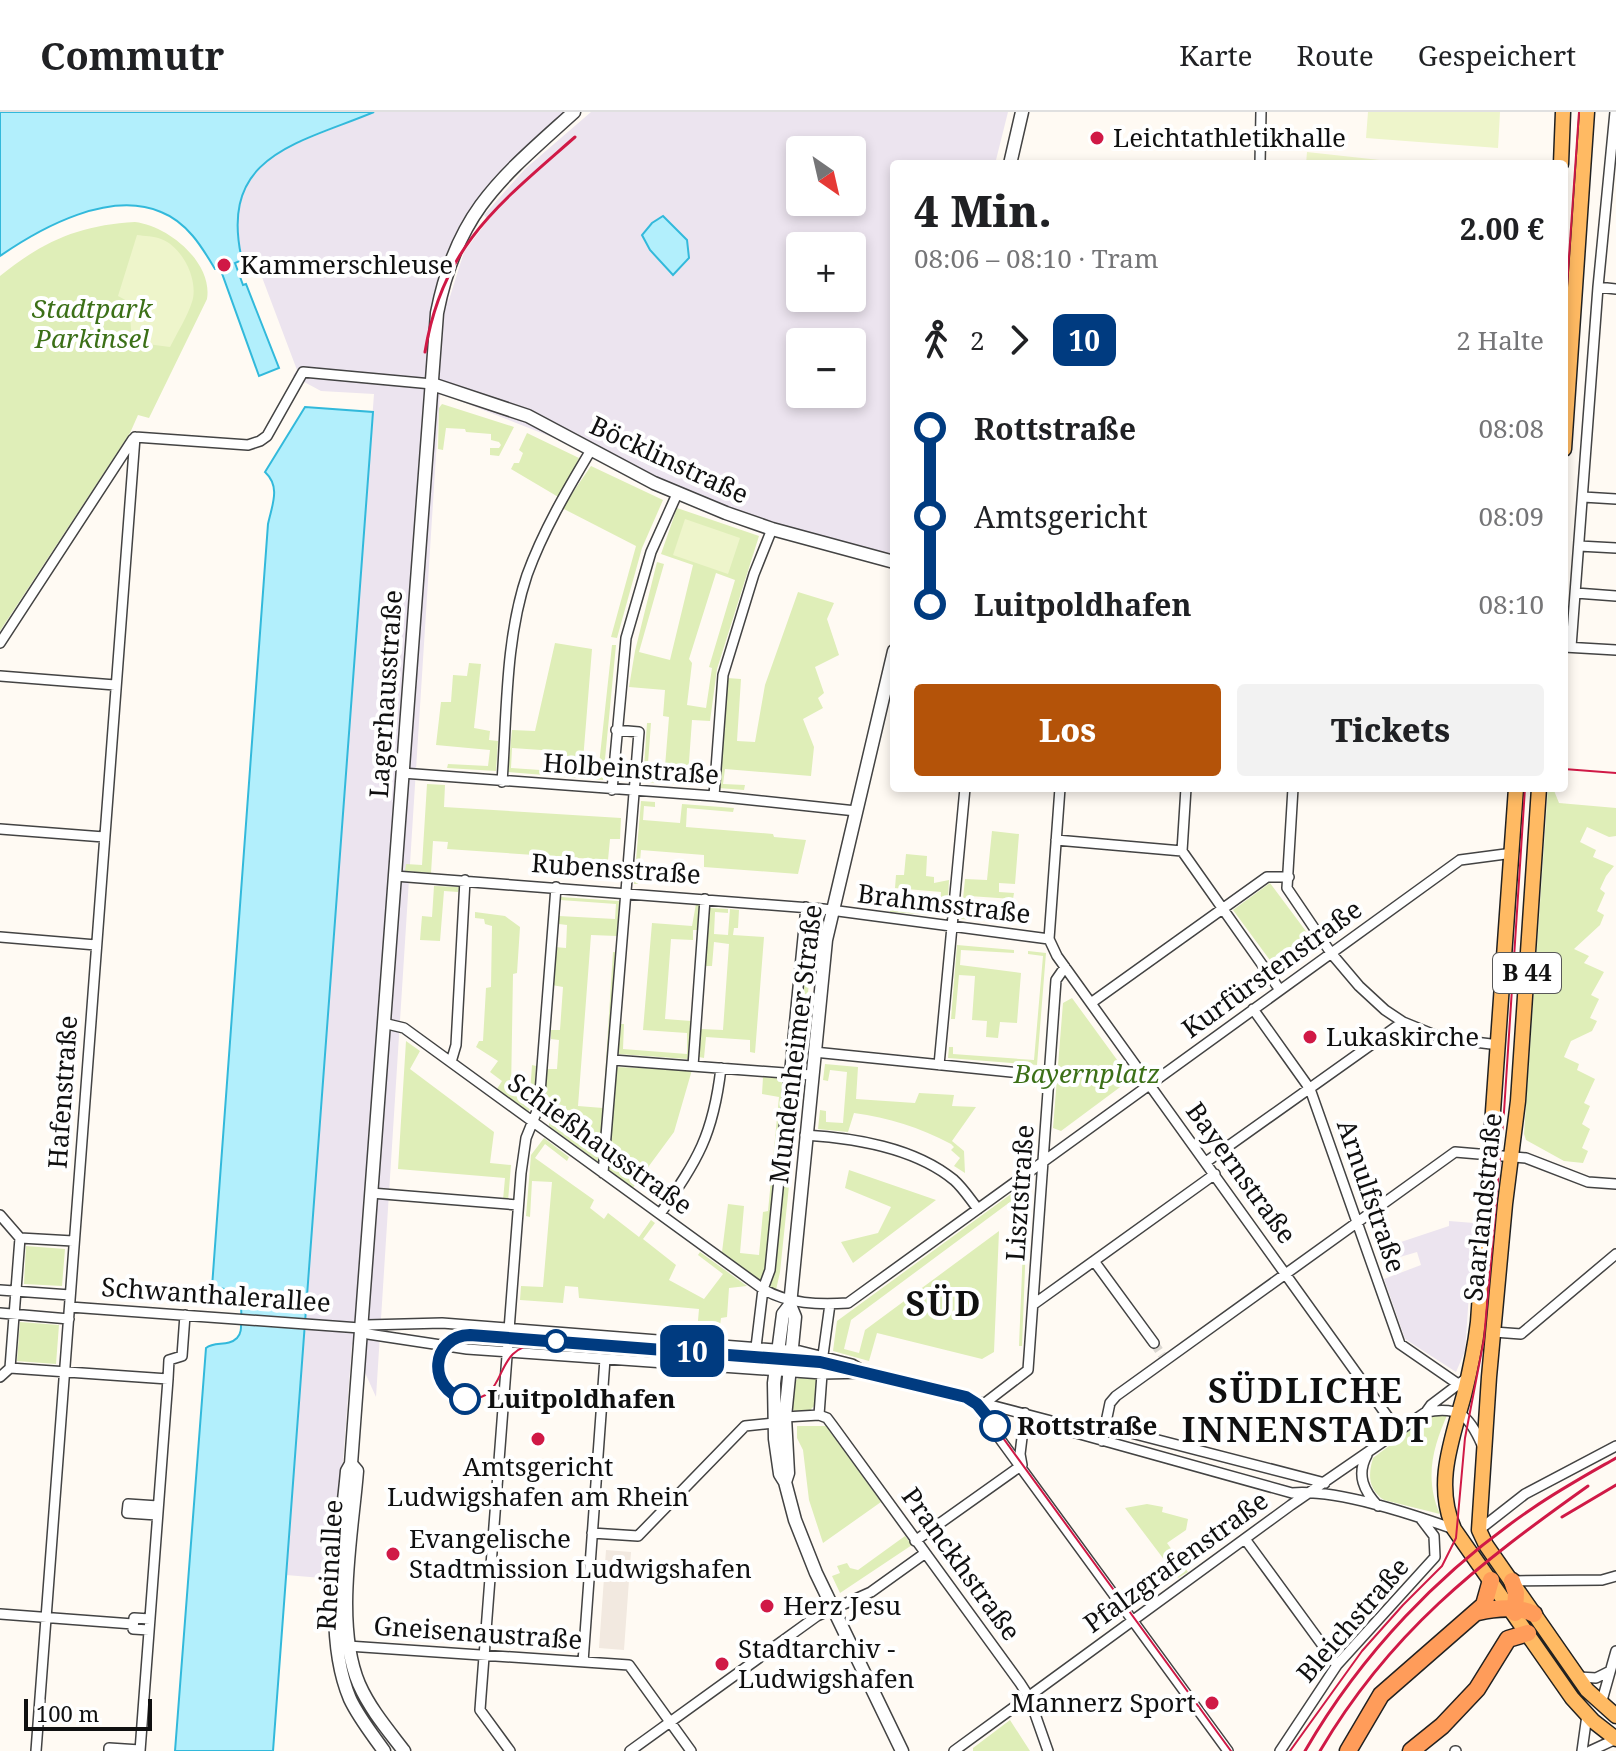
<!DOCTYPE html>
<html lang="de">
<head>
<meta charset="utf-8">
<style>
	:root { --surface:#fff; --page:#f2f2f2; --text:#202124; --muted:#757577; --line:#e0e0e0; --accent:#b45309 }
	body { margin:0; font-family:"Noto Serif",serif; background:var(--page); color:var(--text); height:100vh; display:flex; flex-direction:column; font-size:30px; white-space:nowrap }
	* { box-sizing:border-box; margin:0 }
	p { font-size:26px; color:var(--muted) }
	.icon { flex:none; width:44px; height:44px; fill:none; stroke:currentColor; stroke-width:2; stroke-linecap:round; stroke-linejoin:round }
	.map { position:relative; flex:1; overflow:hidden }
	.sheet { position:absolute; left:890px; top:48px; width:678px; height:632px; display:flex; flex-direction:column; background:var(--surface); border-radius:8px; box-shadow:0 4px 12px #0003 }
	.sheet>* { flex:none }
	.badge { padding:0 16px; border-radius:12px; font-size:28px; line-height:52px }
	.needle { width:52px; rotate:146deg }
	.tools { position:absolute; left:786px; top:24px; display:grid; gap:16px }
	.tools a { display:grid; place-items:center; width:80px; height:80px; border-radius:8px; background:var(--surface); box-shadow:0 4px 12px #0003; font-size:40px }
	.scale { position:absolute; left:24px; bottom:20px; width:128px; box-sizing:border-box; padding-left:8px; border:4px solid #101010; border-top:0; font-size:22px; line-height:28px; white-space:nowrap; color:#101010; -webkit-text-stroke:6px #fff; paint-order:stroke }
	.map>.badge { position:absolute; translate:-50% -50%; box-shadow:0 0 0 4px #fff }
	.legs { display:flex; align-items:center; gap:12px; height:88px; padding:0 24px; font-size:26px }
	.legs p { margin-inline-start:auto }
	.head { display:flex; align-items:center; justify-content:space-between; height:136px; padding:0 24px }
	h1 { font-size:44px; font-weight:800; line-height:60px }
	.cta { display:flex; gap:16px; margin-top:auto; padding:16px 24px }
	.cta a { flex:1; height:92px; border-radius:8px; background:var(--accent); color:#fff; font-size:32px; font-weight:800; line-height:92px; text-align:center }
	.cta a+a { background:var(--page); color:var(--text) }
	ul { padding:0 24px; list-style:none }
	li { display:flex; align-items:center; gap:28px; height:88px; font-size:30px }
	li i { display:grid; place-items:center; width:12px; height:100%; margin:0 10px; background:currentColor }
	li i::after { content:''; width:20px; height:20px; margin:-10px; border:6px solid; border-radius:50%; background:var(--surface) }
	li p { margin-inline-start:auto }
	li:first-child i { background:linear-gradient(#0000 50%,currentColor 0) }
	li:last-child i { background:linear-gradient(currentColor 50%,#0000 0) }
	header { display:flex; align-items:center; gap:48px; box-sizing:border-box; height:112px; padding:0 40px; background:var(--surface); border-bottom:2px solid var(--line) }
	header strong { font-size:38px }
	nav { display:flex; gap:44px; margin-inline-start:auto; font-size:28px }
	.map>svg:first-child { display:block }
	.industrial { fill:#ece4ef; fill-rule:evenodd }
	.green { fill:#dfeeb8; fill-rule:evenodd }
	.pitch { fill:#eef5cb }
	.plaza { fill:#f2e9e0 }
	.water { fill:#b2effc; stroke:#32b9db; stroke-width:2 }
	.lines { fill:none; stroke-linecap:round; stroke-linejoin:round }
	.minor-tunnel { stroke:#dbd7d1; stroke-width:9; stroke-dasharray:9 4.5; stroke-linecap:butt }
	.minor-casing { stroke:#434343; stroke-width:12 }
	.tertiary-casing { stroke:#434343; stroke-width:15 }
	.primary-casing { stroke:#212121; stroke-width:17 }
	.trunk-casing { stroke:#212121; stroke-width:19 }
	.minor { stroke:#fff; stroke-width:9 }
	.tertiary { stroke:#fff; stroke-width:12 }
	.primary { stroke:#ffba63; stroke-width:14 }
	.trunk { stroke:#ff9c5a; stroke-width:16 }
	.tram { stroke:#d01946; stroke-width:2 }
	.rail { stroke:#d01946; stroke-width:3 }
	.line-1-casing { stroke:#fff; stroke-width:18 }
	.line-1 { stroke:#003b80; stroke-width:12 }
	.poi-dot { fill:#d01946; stroke:#fff; stroke-width:3 }
	.stop-1-dot { fill:#fff; stroke:#003b80; stroke-width:4 }
	.labels { text-anchor:middle; stroke-width:8; stroke-linejoin:round; paint-order:stroke }
	.shield { fill:#fff; stroke:#585858; stroke-width:2 }
	.shield-label { font-size:24px; font-weight:bold; fill:#101010 }
	.poi-label { font-size:26px; fill:#101010; stroke:#fff; text-anchor:start }
	.park-label { font-size:26px; font-style:italic; fill:#3c7018; stroke:#fff }
	.street-label { font-size:26px; fill:#101010; stroke:#fff }
	.stop-label { font-size:26px; font-weight:bold; fill:#101010; stroke:#fff; text-anchor:start }
	.district-label { font-size:34px; font-weight:bold; letter-spacing:2px; fill:#101010; stroke:#fff }
</style>
</head>
<body>
<header>
<strong>Commutr</strong>
<nav><a>Karte</a><a>Route</a><a>Gespeichert</a></nav>
</header>
<div class="map">
<svg width="1616" height="1639" viewBox="0 0 1616 1639">
	<rect width="100%" height="100%" fill="#fffaf3"/>
	<path class="industrial" d="M374 0H567L505 55 468 100 457 118 448 191 464 140 488 108 484 103 525 57 591 0H1008L995 52H894V443L800 423 440 281 376 1285 352 1232 334 1467 286 1463 374 282 321 279 293 264 297 258 254 144 242 148 236 125V104L240 84 252 64 267 47 278 39ZM800 38H852V90H800ZM800 134H852V186H800ZM800 230H852V282H800Z
		M1449 1109 1474 1111 1465 1239 1456 1260 1405 1227 1384 1167 1421 1153 1417 1140 1400 1145 1395 1132 1449 1114Z"/>
	<path class="green" d="M135 110C169 114 213 151 207 187L149 306 138 303 130 321 0 519V164C43 129 80 113 135 110Z
		M442 292 514 315 499 344 490 343V336H499L501 333 499 330 491 328V322L466 320 465 317 446 316 443 338 438 337 439 296Z
		M527 321 579 346 560 386 511 357 514 351H519L523 341 519 338Z
		M591 354 663 388 642 436 617 526 611 525 636 434 562 396Z
		M677 396 759 424 717 557 710 609 692 608 688 664 676 663 675 672 643 670 647 611H651L647 665 664 667 669 605 663 604 665 578 629 575 635 539 657 450 664 452 639 540 670 548 693 453 661 442ZM716 461 735 468 709 555 712 556 706 596 687 593 692 551 689 547Z
		M798 480 834 491 827 507 839 543 815 555 824 581 818 586 823 596 803 607 814 635 811 664 725 657 723 672 745 673 744 678 718 676 727 566 741 567 737 629 755 630 765 573Z
		M555 531 592 537 582 661 598 662 612 533H616L603 668 508 660 512 618 535 619ZM512 636 556 639 555 659 511 656Z
		M469 551 481 552 474 616 490 619 489 628 498 629 496 659 447 656 448 652 488 654 490 638 436 633 441 590H451L453 563 467 564Z
		M427 672 445 673 444 695 621 706 620 727H610L608 748 447 737 448 730 433 729 431 761 405 759 406 752 422 753Z
		M1548 676H1553L1559 691 1616 696V724L1609 725 1587 715 1580 730 1596 738 1593 745 1614 754 1606 764 1600 777 1605 781 1597 799 1604 803 1600 813 1574 837 1589 844 1584 851 1604 860 1591 883 1599 887 1590 906 1597 909 1592 919 1571 929 1564 945 1579 952 1577 958 1595 967 1584 991 1590 994 1582 1012 1590 1017 1582 1036 1588 1039 1583 1051 1564 1049 1526 1028 1524 1022Z
		M641 689 655 690V695L644 694 643 708 680 711 682 692 734 696 733 700 687 696 686 715 773 722 774 725 806 728 798 762 704 755V743L641 738 638 772H634Z
		M992 719 1019 722 1015 772 999 771V780L1014 781 1013 787 969 784 968 801 1000 804 999 810 961 807 965 767 987 768Z
		M906 742 927 744 926 764 934 765V771L949 768 947 804 890 800V793L940 798 941 780 895 776 896 763H904Z
		M1270 771 1317 834 1280 862 1233 798Z
		M434 774 459 775 458 780 444 779 440 829 420 828 422 804 432 805Z
		M561 785 619 789 617 824 591 823 578 994 603 996 613 840H616L601 1052 549 1014V1010L565 1012 566 994 544 992 546 957H557L559 928 551 927V918H560L563 875 552 873 554 835 566 836 567 813 559 812V804L615 807 616 792 560 788Z
		M696 792H700L698 818H693V828L671 827 665 907 691 909 688 947 618 942 621 912H624L623 937 687 942V921L643 918 652 811 692 814Z
		M710 796 728 797V801L715 800 714 822 728 823 730 797 739 798 738 816H734L733 823 764 825 755 941 750 940V928L706 925 704 946 699 945 701 917 723 918 729 832 714 830 712 854H705Z
		M809 797 820 798 813 834 800 955 793 954Z
		M475 800 505 804 520 815 517 861 513 862 511 980 523 983 530 981 532 953 536 954 534 991 528 1000 497 977 502 969 490 960 498 949 476 935 479 929H483L486 876 491 875 492 814 485 812 484 807 475 806Z
		M957 833 1014 838V841L961 838 960 853 1021 861 1017 911 1000 910 998 926 986 925 987 909 972 908 975 864 959 863 955 907H951Z
		M1028 839 1046 841 1037 953 948 946 949 935H953V942L1034 948 1043 844 1028 842Z
		M1072 886 1131 967 1061 1019 1053 1016 1063 891Z
		M406 929 420 939 410 957 494 1020 490 1051 511 1053 508 1089 503 1088 505 1066 398 1057Z
		M825 952 858 955 856 987 915 991 919 981 954 983 952 994 976 995 952 1029 964 1039 965 1061 954 1054 960 1046 951 1038 954 1035 951 1032C919 1015 889 1006 854 1001L848 1020 818 1017 820 998 826 999V1010L843 1011 847 960 830 958 828 969 823 968Z
		M616 955 692 958 674 1020 632 1077 607 1059Z
		M763 965 784 967 765 1161 762 1170 722 1140 728 1092 744 1094 740 1141 759 1143 763 1100 768 1099 779 985 762 982Z
		M793 968H800L780 1160 776 1178 769 1175 773 1154Z
		M544 1026 569 1045 567 1049 545 1032 535 1046 594 1088 590 1096 604 1107 608 1101 639 1125 651 1108 655 1111 643 1127 676 1153 669 1168 704 1187 723 1162 698 1143 700 1140 747 1174 729 1176 727 1205 721 1206 719 1222 697 1220 699 1197 579 1186 578 1175 565 1174 563 1191 520 1188 521 1174 543 1175 552 1070 532 1069 530 1105 526 1104 531 1043Z
		M849 1058 936 1088 853 1151 841 1130 878 1121 891 1095 845 1076Z
		M1011 1082 1027 1104 1022 1234H1019L1024 1110 1010 1090 851 1208 844 1237 859 1241 865 1218 999 1119 994 1240 982 1247 877 1221 869 1249 833 1239 837 1209Z
		M26 1134 65 1137 62 1174 24 1172Z
		M20 1210 59 1213 56 1252 17 1249Z
		M800 1265 817 1267 815 1293 809 1299 795 1300 792 1296 794 1270Z
		M1448 1301C1433 1335 1424 1366 1440 1402L1384 1388C1368 1377 1368 1363 1373 1346L1430 1303Z
		M797 1314H826L881 1390 823 1431 809 1388 803 1338 797 1326Z
		M1147 1392 1163 1395 1162 1400 1188 1407 1186 1418 1167 1431 1188 1460 1178 1466 1125 1396Z
		M905 1424 912 1433 840 1481 832 1464 840 1461 837 1454 847 1451 850 1456 858 1458Z
		M1010 1608 1030 1639H973V1636Z"/>
	<path class="pitch" d="M1368 0H1500L1498 36 1366 26Z
		M1307 40 1416 52H1306Z
		M137 123C144 124 154 124 161 127 183 135 199 169 192 190 187 205 177 221 170 235L132 230 129 190 118 184Z
		M685 407 740 426 728 462 673 443Z"/>
	<path class="plaza" d="M606 1438 631 1440 624 1538 599 1536Z"/>
	<path class="water" d="M0 0H374C297 32 218 43 242 148L235 151 243 173 246 172 279 256 259 264 220 156 215 157C202 135 187 110 161 100 110 78 42 115 0 144Z
		M663 104 687 128 689 146 673 163 650 138 642 123 652 111Z
		M305 295 373 300 273 1639H175L206 1236C215 1229 228 1235 237 1226 242 1221 241 1214 241 1207 243 1181 237 1178 212 1175L268 412C272 393 281 375 265 360Z"/>
	<g class="lines">
		<path class="minor-tunnel" d="M1154 1231 1162 1243"/>
		<g class="minor-casing">
			<path id="minor" d="M1260 52 1261 0
				M1598 175 1616 177
				M135 325 248 333 260 329 267 324 303 260 432 272
				M1583 385 1616 387
				M1579 434 1616 436
				M1576 481 1616 484
				M0 531 133 327
				M1564 535 1616 538
				M1571 535 1598 175 1615 0
				M0 564 115 573
				M402 661 714 684 856 699
				M502 670C507 602 505 528 527 463 543 419 567 378 591 338
				M1060 676 1049 827 1057 844 1398 1319
				M1293 676 1287 776 1331 841 1359 874 1385 898 1403 910 1442 926 1499 933
				M612 678 626 526 651 440 677 382
				M714 684 723 563 754 462 772 417
				M0 717 104 725
				M1056 728 1182 739
				M1182 739 1280 878
				M1182 739 1186 676
				M395 764 823 797 1049 827
				M0 825 96 833
				M1091 891 1267 765H1289
				M1253 897 1310 977 1400 1232 1458 1272
				M383 911 404 916 763 1177C788 1192 819 1193 848 1191L1460 748 1513 741
				M814 940 1051 964
				M613 948 811 963
				M451 950 456 933 465 768
				M939 953 965 676
				M693 954 705 787
				M805 1023C854 1026 914 1035 954 1068 963 1076 970 1087 978 1097
				M1206 1050 1403 910
				M603 1061 639 620 616 618
				M371 1081 518 1093
				M660 1102C698 1047 713 1024 721 956
				M0 1103 20 1126
				M20 1126 10 1256 168 1267 140 1639
				M20 1126 73 1129
				M1094 1149 1154 1231
				M0 1178 70 1183
				M1034 1192 1215 1062
				M70 1195 360 1216 367 1213 442 1211 800 1239 852 1252 867 1261 1059 1311 1104 1314 1325 1371
				M0 1201 69 1207
				M360 1216 368 1222 467 1237 822 1262 867 1261
				M1494 1220 1521 1222 1616 1142
				M756 1235 763 1177 770 1158 806 795
				M823 1243 830 1192
				M0 1265 10 1256
				M168 1267 169 1248 182 1244 185 1203
				M973 1290 1228 1639
				M985 1291 1028 1258 1056 868 1065 855
				M1426 1300C1459 1294 1469 1303 1482 1333
				M819 1303 827 1306 833 1314 1020 1571 1029 1585 1048 1639
				M819 1303 822 1262
				M1059 1311 1069 1319 1292 1381C1337 1377 1411 1402 1454 1417
				M1102 1329 1110 1291 1116 1284 1455 1040 1526 1046 1588 1070 1616 1072
				M1367 1343C1356 1363 1364 1379 1378 1394
				M157 1403 127 1401 128 1392 158 1394
				M1479 1418 1525 1382 1616 1334
				M592 1421 638 1424 745 1314 774 1311 785 1305 819 1303
				M1245 1427 1337 1553
				M915 1429 1022 1353 1020 1342 1025 1301
				M1512 1469 1602 1468 1616 1464
				M0 1502 133 1512
				M149 1518 133 1517 134 1506 150 1507
				M348 1534 629 1553 691 1639
				M583 1550 605 1247
				M1579 1565 1596 1566 1610 1559
				M1601 1592 1616 1539
				M36 1639 135 325
				M109 1639V1636L140 1638
				M510 1639 480 1598 481 1584 521 1061 526 1026 539 994 556 775
				M630 1639 817 1504 871 1480 924 1442
				M954 1639 1291 1393 1426 1300 1431 1293 1468 1265
				M1280 1639 1337 1553 1435 1445 1434 1424 1421 1407
				M1455 1639H1456
				M1582 1639 1587 1603
				M1590 1639 1616 1627"/>
		</g>
		<g class="tertiary-casing">
			<path id="tertiary" d="M1010 52 1022 0
				M432 272 528 304 654 371 726 401 772 417 894 450
				M790 1193 783 1202 774 1271 775 1327 780 1362 785 1370 795 1408 816 1461 902 1639
				M351 1352 357 1359C352 1422 334 1513 359 1572 370 1597 388 1618 404 1639
				M785 1370 788 1361 785 1305 795 1205 790 1193 826 828 894 539
				M384 1639C372 1622 359 1606 350 1587 322 1521 341 1428 347 1359L351 1352 437 201C457 99 501 66 574 0"/>
		</g>
		<g class="primary-casing">
			<path id="primary" d="M1561 52 1563 0
				M1564 337 1587 0
				M1516 676 1478 1210C1475 1235 1470 1259 1464 1283 1452 1328 1434 1372 1454 1417L1572 1586 1593 1609 1616 1627
				M1539 676 1518 989 1505 1092 1489 1265 1479 1418 1486 1433 1587 1578 1616 1604"/>
		</g>
		<g class="trunk-casing">
			<path id="trunk" d="M1512 1469 1516 1481 1515 1501
				M1478 1500C1495 1496 1518 1494 1534 1502
				M1348 1639 1381 1583 1484 1493 1491 1468
				M1411 1639 1442 1614 1477 1577 1508 1527 1528 1521"/>
		</g>
		<use href="#minor" class="minor"/>
		<use href="#tertiary" class="tertiary"/>
		<use href="#primary" class="primary"/>
		<use href="#trunk" class="trunk"/>
		<path class="tram" d="M1564 217 1579 0
			M1564 657 1616 661
			M538 1232C491 1235 510 1287 469 1287 427 1287 425 1225 470 1223L820 1250 863 1258 971 1287 982 1297 1231 1639
			M1290 1639 1362 1539 1403 1493 1442 1454 1456 1426 1465 1326 1484 1227 1504 1000 1525 676"/>
		<path class="rail" d="M425 240C442 134 499 92 575 25
			M1562 1405 1616 1373
			M1305 1639C1361 1542 1440 1459 1533 1396 1559 1378 1588 1362 1616 1346
			M1320 1639C1390 1520 1477 1453 1588 1374"/>
	</g>
	<g class="lines">
		<g class="line-1-casing">
			<path id="line-1" d="M465 1287C427 1278 430 1224 470 1223L820 1250 966 1285 977 1292 995 1314"/>
		</g>
		<use href="#line-1" class="line-1"/>
	</g>
	<g class="poi-dot">
		<circle cx="1097" cy="26" r="8"/>
		<circle cx="224" cy="153" r="8"/>
		<circle cx="1310" cy="925" r="8"/>
		<circle cx="538" cy="1327" r="8"/>
		<circle cx="393" cy="1442" r="8"/>
		<circle cx="767" cy="1494" r="8"/>
		<circle cx="722" cy="1552" r="8"/>
		<circle cx="1212" cy="1591" r="8"/>
	</g>
	<g class="stop-1-dot">
		<circle cx="556" cy="1229" r="10"/>
		<circle cx="465" cy="1287" r="14"/>
		<circle cx="995" cy="1314" r="14"/>
	</g>
	<g class="labels">
		<rect class="shield" x="1493" y="841" width="68" height="40" rx="6"/>
		<g class="shield-label">
			<text x="1527" y="869">B 44</text>
		</g>
		<g class="poi-label">
			<text x="1113" y="35">Leichtathletikhalle</text>
			<text x="240" y="162">Kammerschleuse</text>
			<text x="1326" y="934">Lukaskirche</text>
			<text x="538" y="1364" text-anchor="middle">Amtsgericht<tspan x="538" dy="30">Ludwigshafen am Rhein</tspan></text>
			<text x="409" y="1436">Evangelische<tspan x="409" dy="30">Stadtmission Ludwigshafen</tspan></text>
			<text x="783" y="1503">Herz Jesu</text>
			<text x="738" y="1546">Stadtarchiv -<tspan x="738" dy="30">Ludwigshafen</tspan></text>
			<text x="1196" y="1600" text-anchor="end">Mannerz Sport</text>
		</g>
		<g class="park-label">
			<text x="92" y="206">Stadtpark<tspan x="92" dy="30">Parkinsel</tspan></text>
			<text x="1087" y="971">Bayernplatz</text>
		</g>
		<g class="street-label">
			<text transform="translate(669 348) rotate(25)" y="9">Böcklinstraße</text>
			<text transform="translate(386 582) rotate(-86)" y="9">Lagerhausstraße</text>
			<text transform="translate(631 657) rotate(4)" y="9">Holbeinstraße</text>
			<text transform="translate(616 757) rotate(4)" y="9">Rubensstraße</text>
			<text transform="translate(944 792) rotate(7)" y="9">Brahmsstraße</text>
			<text transform="translate(1272 857) rotate(-36)" y="9">Kurfürstenstraße</text>
			<text transform="translate(796 932) rotate(-83)" y="9">Mundenheimer Straße</text>
			<text transform="translate(63 980) rotate(-86)" y="9">Hafenstraße</text>
			<text transform="translate(600 1032) rotate(36)" y="9">Schießhausstraße</text>
			<text transform="translate(1241 1061) rotate(54)" y="9">Bayernstraße</text>
			<text transform="translate(1020 1081) rotate(-86)" y="9">Lisztstraße</text>
			<text transform="translate(1371 1084) rotate(71)" y="9">Arnulfstraße</text>
			<text transform="translate(1483 1095) rotate(-84)" y="9">Saarlandstraße</text>
			<text transform="translate(216 1183) rotate(4)" y="9">Schwanthalerallee</text>
			<text transform="translate(1176 1450) rotate(-36)" y="9">Pfalzgrafenstraße</text>
			<text transform="translate(961 1452) rotate(54)" y="9">Pranckhstraße</text>
			<text transform="translate(330 1453) rotate(-87)" y="9">Rheinallee</text>
			<text transform="translate(1353 1508) rotate(-49)" y="9">Bleichstraße</text>
			<text transform="translate(478 1521) rotate(4)" y="9">Gneisenaustraße</text>
		</g>
		<g class="stop-label">
			<text x="487" y="1296">Luitpoldhafen</text>
			<text x="1017" y="1323">Rottstraße</text>
		</g>
		<g class="district-label">
			<text x="944" y="1204">SÜD</text>
			<text x="1306" y="1291">SÜDLICHE<tspan x="1306" dy="39">INNENSTADT</tspan></text>
		</g>
	</g>
</svg>
<div class="tools">
<a><svg class="needle" viewBox="-14 -14 28 28"><path d="M0-13l5 13h-10z" fill="#e53935"/><path d="M0 13l5-13h-10z" fill="#757577"/></svg></a>
<a>+</a>
<a>−</a>
</div>
<div class="scale">100 m</div>
<b class="badge" style="left:692px;top:1239px;background:#003b80;color:#fff">10</b>
<section class="sheet">
<div class="head"><div><h1>4 Min.</h1><p>08:06 – 08:10 · Tram</p></div><b>2.00 €</b></div>
<div class="legs"><svg class="icon" aria-label="walk" viewBox="0 0 24 24"><circle cx="13" cy="4" r="2"/><path d="M13 8l-2 6 4 7M11 14l-3 7M7 12l3-4h3l4 4"/></svg>2<svg class="icon" aria-label="forward" viewBox="0 0 24 24"><path d="M9 5l7 7-7 7"/></svg><b class="badge" style="background:#003b80;color:#fff">10</b><p>2 Halte</p></div>
<ul>
<li><i style="color:#003b80"></i><b>Rottstraße</b><p>08:08</p></li>
<li><i style="color:#003b80"></i><span>Amtsgericht</span><p>08:09</p></li>
<li><i style="color:#003b80"></i><b>Luitpoldhafen</b><p>08:10</p></li>
</ul>
<div class="cta"><a>Los</a><a>Tickets</a></div>
</section>
</div>
</body>
</html>
